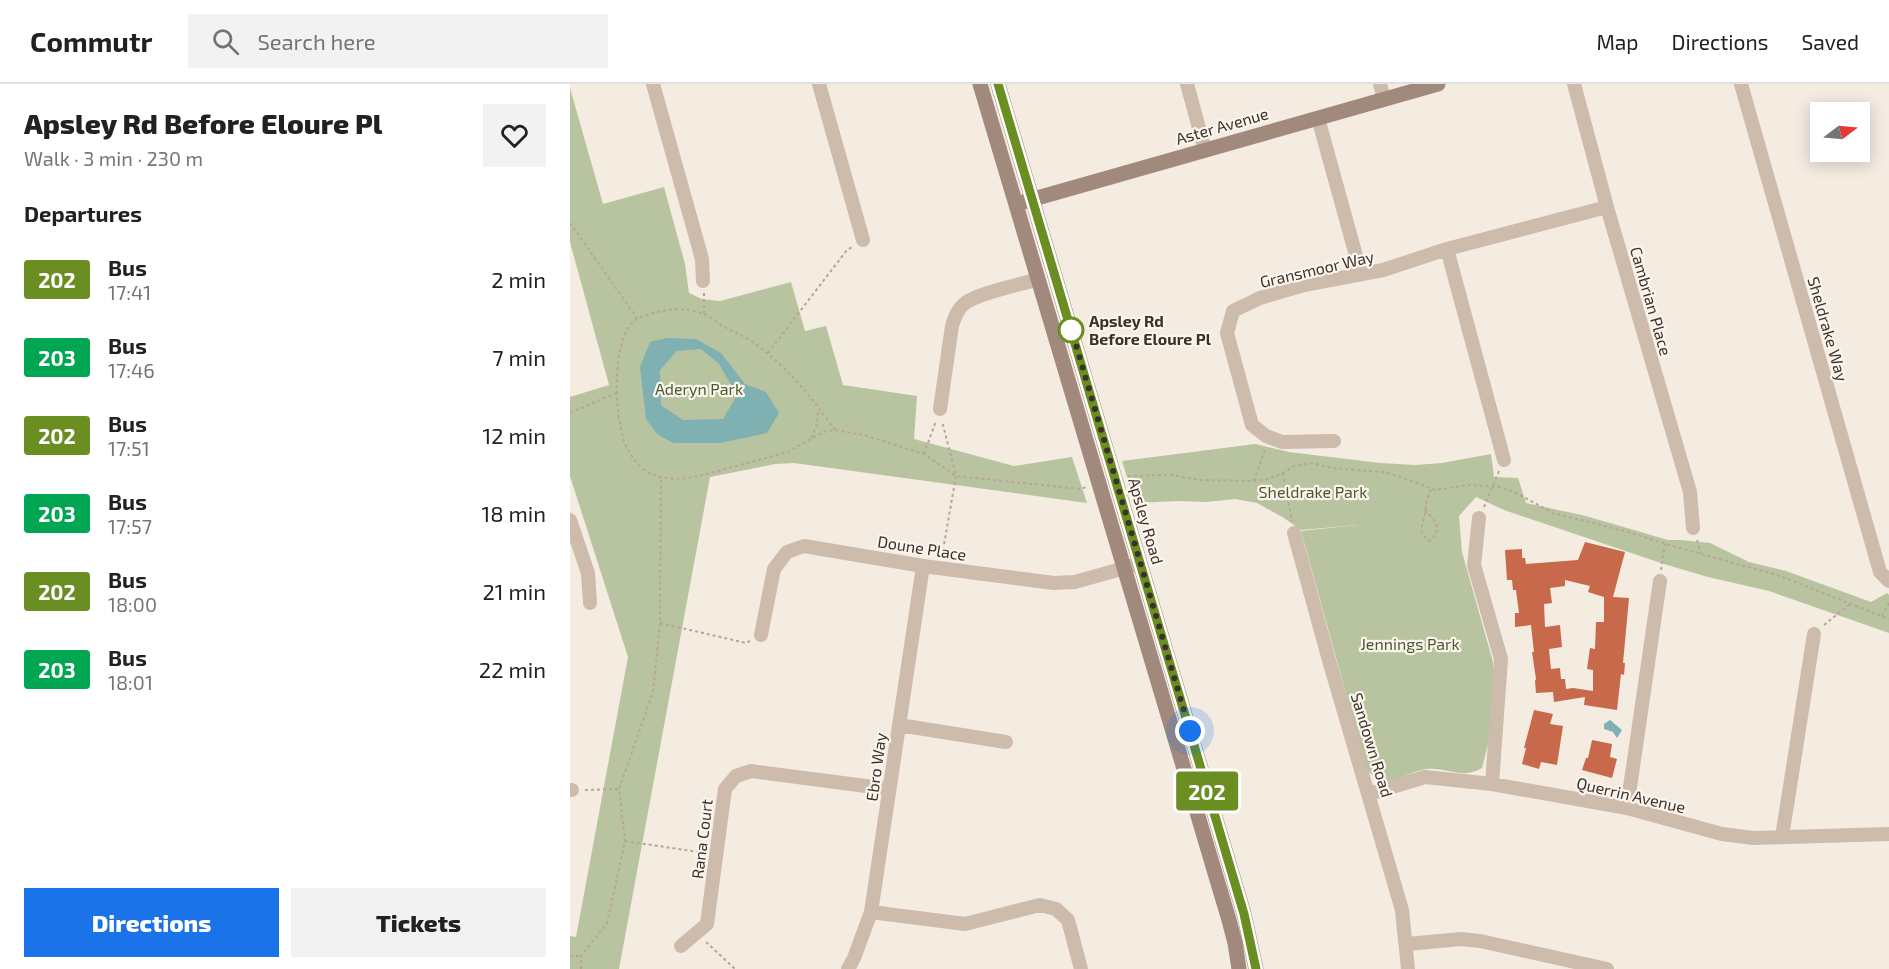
<!DOCTYPE html>
<html lang="en">
<head>
<meta charset="utf-8">
<style>
	:root { --surface:#fff; --page:#f2f2f2; --text:#202124; --muted:#757577; --line:#e0e0e0; --accent:#1a73e8 }
	body { margin:0; font-family:"Exo 2",sans-serif; background:var(--page); color:var(--text); height:100vh; display:flex; flex-direction:column; font-size:22px; white-space:nowrap }
	* { box-sizing:border-box; margin:0 }
	p { font-size:20px; color:var(--muted) }
	.icon { flex:none; width:33px; height:33px; fill:none; stroke:currentColor; stroke-width:2; stroke-linecap:round; stroke-linejoin:round }
	.map { position:relative; flex:1; overflow:hidden }
	.drawer { display:flex; flex-direction:column; background:var(--surface); width:570px }
	.drawer>* { flex:none }
	.badge { padding:0 12px; border-radius:4px; font-size:21px; line-height:39px }
	.needle { width:39px; rotate:74deg }
	.fabs { position:absolute; left:1240px; top:18px; display:grid; gap:12px }
	.fabs a { display:grid; place-items:center; width:60px; height:60px; border-radius:0px; background:var(--surface); box-shadow:0 3px 15px #0003; font-size:30px }
	.you { position:absolute; width:30px; height:30px; margin:-15px; border:4px solid #fff; border-radius:50%; background:#1a73e8; box-shadow:0 0 0 9px #1a73e833 }
	.map>.badge { position:absolute; translate:-50% -50%; box-shadow:0 0 0 3px #fff }
	h2 { padding:0 24px; font-size:22px; line-height:54px }
	.round { display:grid; place-items:center; flex:none; width:63px; height:63px; border-radius:0px; background:var(--page) }
	.overview { display:flex; align-items:center; justify-content:space-between; height:102px; padding:0 24px }
	h1 { font-size:28px; font-weight:800; line-height:45px }
	.action { display:flex; gap:12px; margin-top:auto; padding:12px 24px }
	.action a { flex:1; height:69px; border-radius:0px; background:var(--accent); color:#fff; font-size:24px; font-weight:800; line-height:69px; text-align:center }
	.action a+a { background:var(--page); color:var(--text) }
	ul { padding:0; list-style:none }
	li { display:flex; align-items:center; gap:18px; height:78px; padding:0 24px }
	li div { flex:1 }
	li b { display:block; font-size:22px }
	li em { font-style:normal }
	li .badge { min-width:66px; font-weight:700; text-align:center }
	header { display:flex; align-items:center; gap:36px; box-sizing:border-box; height:84px; padding:0 30px; background:var(--surface); border-bottom:2px solid var(--line) }
	header strong { font-size:28px }
	nav { display:flex; gap:33px; margin-inline-start:auto; font-size:21px }
	.search { width:420px; height:54px; background:var(--page); display:flex; align-items:center; gap:15px; box-sizing:border-box; padding:0 21px; border-radius:0px; color:var(--muted); font-size:22px }
	main { display:flex; flex:1; min-height:0 }
	.map>svg:first-child { display:block }
	.green { fill:#b8c4a0 }
	.water { fill:#7fb0b2; fill-rule:evenodd }
	.building { fill:#c8694b; fill-rule:evenodd }
	.lines { fill:none; stroke-linecap:round; stroke-linejoin:round }
	.path { stroke:#b9a596; stroke-width:2; stroke-dasharray:3 3; stroke-linecap:butt }
	.street { stroke:#cdbbac; stroke-width:14 }
	.secondary { stroke:#a18a7d; stroke-width:15 }
	.line-casing { stroke:#fff; stroke-width:14 }
	.line { stroke:#6b8e23; stroke-width:9 }
	.walk { stroke:#3b302b; stroke-width:6; stroke-dasharray:0 10.8 }
	.stop-dot { fill:#fff; stroke:#6b8e23; stroke-width:3 }
	.labels { text-anchor:middle; stroke-width:4.5; stroke-linejoin:round; paint-order:stroke }
	.street-label { font-size:16px; fill:#3b302b; stroke:#fbf5ee }
	.stop-label { font-size:16px; font-weight:bold; fill:#3b302b; stroke:#fbf5ee; text-anchor:start }
	.park-label { font-size:16px; fill:#4a5a2e; stroke:#fbf5ee }
</style>
</head>
<body>
<header>
<strong>Commutr</strong>
<div class="search"><svg class="icon" aria-label="search" viewBox="0 0 24 24"><circle cx="10" cy="10" r="6"/><path d="M15 15l6 6"/></svg>Search here</div>
<nav><a>Map</a><a>Directions</a><a>Saved</a></nav>
</header>
<main>
<section class="drawer">
<div class="overview"><div><h1>Apsley Rd Before Eloure Pl</h1><p>Walk · 3 min · 230 m</p></div><a class="round"><svg class="icon" aria-label="heart" viewBox="0 0 24 24"><path d="M12 20l-8-8c-3-5 5-10 8-4 3-6 11-1 8 4z"/></svg></a></div>
<h2>Departures</h2>
<ul>
<li><span class="badge" style="background:#6b8e23;color:#fff">202</span><div><b>Bus</b><p>17:41</p></div><em>2 min</em></li>
<li><span class="badge" style="background:#00a651;color:#fff">203</span><div><b>Bus</b><p>17:46</p></div><em>7 min</em></li>
<li><span class="badge" style="background:#6b8e23;color:#fff">202</span><div><b>Bus</b><p>17:51</p></div><em>12 min</em></li>
<li><span class="badge" style="background:#00a651;color:#fff">203</span><div><b>Bus</b><p>17:57</p></div><em>18 min</em></li>
<li><span class="badge" style="background:#6b8e23;color:#fff">202</span><div><b>Bus</b><p>18:00</p></div><em>21 min</em></li>
<li><span class="badge" style="background:#00a651;color:#fff">203</span><div><b>Bus</b><p>18:01</p></div><em>22 min</em></li>
</ul>
<div class="action"><a>Directions</a><a>Tickets</a></div>
</section>
<div class="map">
<svg width="1319" height="885" viewBox="0 0 1319 885">
	<rect width="100%" height="100%" fill="#f4ebe1"/>
	<path class="green" d="M0 4 33 120 94 103 115 180 119 209 132 215 150 217 221 198 235 247 256 242 273 301 347 312 344 355 444 382 502 373 517 419 224 379 205 380 140 393 49 885H0V852L6 853 58 573 0 392V313L39 301 0 158Z
		M685 360 719 368 810 379 845 381 872 379 921 370 924 393 948 394 956 419 1016 432 1098 456H1111L1140 459 1179 478 1216 487 1301 518 1317 509 1319 511V549L1199 507 1138 493 1094 480 934 426 906 413 889 432 892 468 923 578 924 608 918 660 912 684C892 696 878 683 857 685 844 686 830 696 817 697 808 697 802 691 797 686L731 447 788 441 731 446 714 434 687 419 665 415 636 418 608 417 565 419 552 377Z"/>
	<path class="water" d="M97 254 126 255 151 269 175 300 196 308 209 329 197 349 150 359H103L87 350 76 335 70 283 80 258ZM131 265 149 280 167 311 153 335 113 336 91 321 90 286 107 267Z
		M1040 636 1052 646 1047 654 1043 648 1034 645V640Z"/>
	<path class="building" d="M1015 458 1055 468 1043 513 1059 514 1053 579H1055L1054 591 1051 590 1047 626 1014 621 1015 613 984 618 983 608 966 609 965 597 966 595 962 568H964L961 541 945 543V529H949L946 506H943L942 496H937L935 466 952 465V474H955L956 480 1008 476ZM995 496 1020 502 1018 508 1034 513V538H1026L1025 565 1020 564 1017 585 1023 586V607L1003 604 996 605 995 595H991L990 584 981 585 979 565 992 563 990 541 975 543 974 520 982 519 980 504 995 502Z
		M964 626 983 630 980 640 993 642 987 681 971 678 969 685 952 680 956 664H954Z
		M1022 656 1042 660 1040 673 1047 675 1042 694 1012 686 1016 674H1018Z"/>
	<g class="lines">
		<path class="path" d="M0 139 67 234
			M134 209V230
			M198 269 277 166 284 162
			M0 329 46 309
			M265 346C242 314 217 282 184 259 174 252 163 247 152 242 146 238 140 232 133 230 118 224 103 224 88 228 80 230 69 232 63 238 41 259 45 331 54 357 58 367 64 377 72 384 87 397 110 396 129 392L218 368 253 348 265 346 294 351 354 370 386 392 510 405 517 403
			M241 354 247 341 248 325
			M354 370 366 337
			M713 389 722 437
			M558 392 601 391 630 396 684 397 695 396 713 389 724 382 742 379 762 384 813 388 828 392 865 406 899 401 931 403 948 410 983 429 1055 447 1099 461 1210 492 1319 535
			M684 397 695 365
			M914 423 929 387
			M855 426C864 437 874 442 860 457 848 450 852 441 855 430 856 420 857 414 861 405
			M1127 456 1131 470
			M372 472 386 392 372 337
			M1091 486 1095 459
			M1312 532 1319 519
			M90 539 176 559 180 557
			M1254 541 1280 520
			M15 706 49 705
			M55 757 135 769
			M136 858 165 885
			M0 872H11
			M11 885V872L37 839 55 757 49 705 83 608 90 539 91 393"/>
		<path class="street" d="M83 0 132 175 133 197
			M249 0 293 156
			M617 0 635 66
			M810 0 814 15
			M1004 0 1037 123 1120 408 1123 444
			M1171 0 1310 488 1319 497
			M748 34 785 168 789 191
			M877 165 934 376
			M370 325 382 242C385 233 387 226 394 220 407 209 450 201 468 195
			M764 357 712 358 696 352 682 341 657 249 663 227 690 214 734 201 813 186 877 165 1037 123
			M909 434 904 481 931 575 922 700
			M0 436 18 489 20 519
			M724 449 760 580 832 826 838 885
			M191 551 204 485 217 468 234 462 353 482 484 499 505 498 565 481
			M329 641 436 658
			M0 706H2
			M799 710 855 693 922 700 1057 724 1152 750 1183 754 1319 750
			M1057 724 1090 497
			M1212 753 1244 550
			M301 828 395 840 470 821 486 825 498 836 511 885
			M837 860 891 855 910 857 1037 885
			M111 862 137 840 155 705 166 692 181 687 319 705
			M278 885 284 874 301 828 353 482"/>
		<path class="secondary" d="M410 0 659 836 665 859 669 885
			M428 0 674 830 686 885
			M453 118 868 0"/>
	</g>
	<g class="lines">
		<g class="line-casing">
			<path id="line" d="M428 0 674 830 686 885"/>
		</g>
		<use href="#line" class="line"/>
		<path class="walk" d="M501 246V244L620 647"/>
	</g>
	<circle class="stop-dot" cx="501" cy="246" r="12"/>
	<g class="labels">
		<g class="street-label">
			<text transform="translate(652 42) rotate(-16)" y="6">Aster Avenue</text>
			<text transform="translate(747 185) rotate(-13)" y="6">Gransmoor Way</text>
			<text transform="translate(1081 217) rotate(74)" y="6">Cambrian Place</text>
			<text transform="translate(1258 245) rotate(74)" y="6">Sheldrake Way</text>
			<text transform="translate(576 437) rotate(74)" y="6">Apsley Road</text>
			<text transform="translate(352 464) rotate(9)" y="6">Doune Place</text>
			<text transform="translate(802 661) rotate(73)" y="6">Sandown Road</text>
			<text transform="translate(306 683) rotate(-82)" y="6">Ebro Way</text>
			<text transform="translate(1061 711) rotate(13)" y="6">Querrin Avenue</text>
			<text transform="translate(132 755) rotate(-83)" y="6">Rana Court</text>
		</g>
		<g class="stop-label">
			<text x="519" y="243">Apsley Rd<tspan x="519" dy="18">Before Eloure Pl</tspan></text>
		</g>
		<g class="park-label">
			<text x="129" y="311">Aderyn Park</text>
			<text x="743" y="414">Sheldrake Park</text>
			<text x="840" y="566">Jennings Park</text>
		</g>
	</g>
</svg>
<div class="fabs">
<a><svg class="needle" viewBox="-14 -14 28 28"><path d="M0-13l5 13h-10z" fill="#e53935"/><path d="M0 13l5-13h-10z" fill="#757577"/></svg></a>
</div>
<div class="you" style="left:620px;top:647px"></div>
<b class="badge" style="left:637px;top:707px;background:#6b8e23;color:#fff">202</b>
</div>
</main>
</body>
</html>
